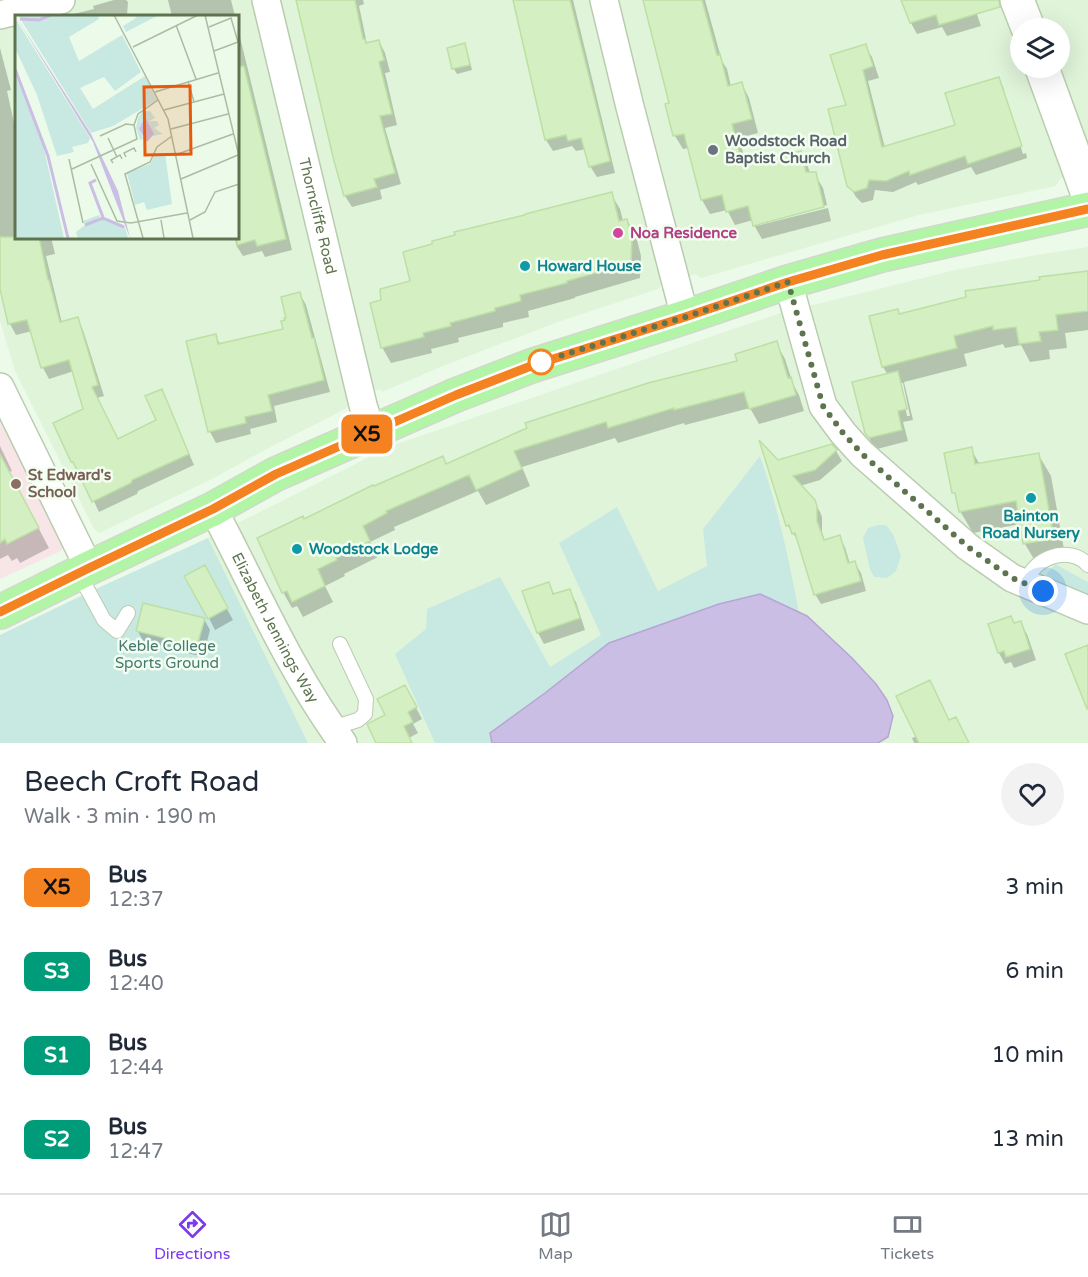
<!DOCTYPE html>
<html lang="en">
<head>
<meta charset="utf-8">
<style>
	:root { --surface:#fff; --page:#f2f2f3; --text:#1f2937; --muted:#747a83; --line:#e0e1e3; --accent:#7c3aed }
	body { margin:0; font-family:"Varela Round",sans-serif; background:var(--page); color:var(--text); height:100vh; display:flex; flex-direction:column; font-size:22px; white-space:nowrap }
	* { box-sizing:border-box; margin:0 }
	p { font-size:20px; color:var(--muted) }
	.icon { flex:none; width:33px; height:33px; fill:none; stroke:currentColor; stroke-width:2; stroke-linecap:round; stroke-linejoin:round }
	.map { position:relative; height:743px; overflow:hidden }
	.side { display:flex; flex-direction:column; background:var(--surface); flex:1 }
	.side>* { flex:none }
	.badge { padding:0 12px; border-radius:9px; font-size:21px; line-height:39px }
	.tools { position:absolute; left:1010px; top:18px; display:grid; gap:12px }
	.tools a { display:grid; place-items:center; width:60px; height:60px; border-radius:50%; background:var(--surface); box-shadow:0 6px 24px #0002; font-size:30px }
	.you { position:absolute; width:30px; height:30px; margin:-15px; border:4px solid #fff; border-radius:50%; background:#1a73e8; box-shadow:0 0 0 9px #1a73e833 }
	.map>.badge { position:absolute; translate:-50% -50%; box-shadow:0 0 0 3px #fff }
	.round { display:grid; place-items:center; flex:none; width:63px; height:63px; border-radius:32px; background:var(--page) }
	.overview { display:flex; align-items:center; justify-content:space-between; height:102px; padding:0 24px }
	h1 { font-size:28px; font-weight:600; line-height:45px }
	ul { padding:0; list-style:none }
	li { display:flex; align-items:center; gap:18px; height:84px; padding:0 24px }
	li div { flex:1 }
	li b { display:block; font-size:22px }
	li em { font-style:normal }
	li .badge { min-width:66px; font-weight:700; text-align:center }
	.menu { display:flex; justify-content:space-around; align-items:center; height:84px; border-top:2px solid var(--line); background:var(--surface); font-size:16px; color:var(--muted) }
	.menu a { display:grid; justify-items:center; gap:3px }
	.menu .current { color:var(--accent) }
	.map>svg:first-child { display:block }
	.residential { fill:#e0f4da; fill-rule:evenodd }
	.education { fill:#f8e5e8 }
	.green { fill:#c8e8e2 }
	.water { fill:#cbbee4; stroke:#b6a5d5; stroke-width:1.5 }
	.shadow { fill:#0003; fill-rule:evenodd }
	.building { fill:#d4efc2; stroke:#bce0a4; stroke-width:1.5 }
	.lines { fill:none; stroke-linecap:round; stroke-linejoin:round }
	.lane-casing { stroke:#b9ccaf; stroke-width:16 }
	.street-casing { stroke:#b9ccaf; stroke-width:30 }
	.secondary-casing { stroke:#b8cfad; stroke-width:36 }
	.primary-casing { stroke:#d2d8cd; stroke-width:36 }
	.lane { stroke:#fff; stroke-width:14 }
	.street { stroke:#fff; stroke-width:27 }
	.secondary { stroke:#fff; stroke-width:33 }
	.primary { stroke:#b3f5a6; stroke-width:33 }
	.line-casing { stroke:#fff; stroke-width:14 }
	.line { stroke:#f58220; stroke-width:9 }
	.walk { stroke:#5e744e; stroke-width:6; stroke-dasharray:0 10.8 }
	.worship-dot { fill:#6b7280; stroke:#f2feef; stroke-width:2 }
	.hotel-dot { fill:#d1479c; stroke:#f2feef; stroke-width:2 }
	.culture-dot { fill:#0f9aa8; stroke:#f2feef; stroke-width:2 }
	.stop-dot { fill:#fff; stroke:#f58220; stroke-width:3 }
	.education-dot { fill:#8d6e63; stroke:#f2feef; stroke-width:2 }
	.labels { text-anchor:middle; stroke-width:5; stroke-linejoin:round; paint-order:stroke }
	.worship-label { font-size:15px; font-weight:bold; fill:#5b616d; stroke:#f2feef; text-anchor:start }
	.street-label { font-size:15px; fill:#5e744e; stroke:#f2feef }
	.hotel-label { font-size:15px; font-weight:bold; fill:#b23c85; stroke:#f2feef; text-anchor:start }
	.culture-label { font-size:15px; font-weight:bold; fill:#0d838f; stroke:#f2feef; text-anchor:start }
	.education-label { font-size:15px; font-weight:bold; fill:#785e54; stroke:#f2feef; text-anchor:start }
	.park-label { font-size:15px; fill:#477874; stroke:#f2feef }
	.inset-river { fill:none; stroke:#cbbee4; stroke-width:3 }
	.inset-road { fill:none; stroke:#aabda2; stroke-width:1.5 }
	.view { fill:#e8590c; fill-opacity:0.15; stroke:#e8590c; stroke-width:3 }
	.inset-edge { fill:none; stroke:#5e744e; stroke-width:3 }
</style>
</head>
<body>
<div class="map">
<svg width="1088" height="743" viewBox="0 0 1088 743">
	<rect width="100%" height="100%" fill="#ecfbe9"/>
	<path class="residential" d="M0 0H1088V175L1061 178 1056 186 919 215 701 278 695 274 661 286 658 289 558 322 443 366 382 392 380 389 348 400 347 408 263 451 212 479 99 533 94 529 15 371 0 321ZM16 16H237V237H16ZM1020 28H1059V68H1020Z
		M1088 247V743H308L208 538 391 446 777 314 955 270 1036 255Z"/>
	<path class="education" d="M0 422 64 546 61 551 0 579Z"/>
	<path class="green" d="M760 456C778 508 789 559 799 613L760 594 545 693 490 733 492 743H435L395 654 426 629 427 609 500 577 550 667 601 635 559 543 617 507 658 591 707 566 703 529Z
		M878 525H886L893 534 901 556 896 571 887 578 874 577 870 569 863 538 868 528Z
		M208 538 308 743H0V635L89 592Z
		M1055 564 1088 582V595L1085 598 1041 581Z"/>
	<path class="water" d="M760 594 807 616 852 658 876 684 887 700 893 716 888 737 878 743H492L490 733 545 693 609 643 719 604Z"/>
	<path class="shadow" d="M114 0H126L128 2 127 16H65L94 9 93 6Z
		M168 0H231L235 16H172Z
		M297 0H363L364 4 359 6 367 44 379 41 385 53 390 72 385 73 397 125 385 128 401 184 380 190 382 199 352 207 345 196Z
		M514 0H573L615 173 597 177 590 166 586 149 576 151 572 146 553 151 546 140Z
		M644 0H705L722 61 727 69 731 87 742 84 749 98 758 133 739 138 746 163 751 165 800 153 808 167 810 173 815 174 823 188 827 205 756 223V226L828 208 831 221 762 239 754 225 753 220 735 225 727 210 710 214 702 200 689 148 683 149 675 136 667 105 671 104Z
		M903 0H972L981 26 947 36 942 27 917 34 911 23Z
		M237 25 292 250 265 257 262 251 243 256 236 245 235 237H237Z
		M464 45 467 50 472 70 457 74 454 69 449 49Z
		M865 46 872 57 879 78 868 81 885 148 957 126 999 79 1004 89H1002L1023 154 1026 153 1027 158 976 175 971 167 918 185 916 182 893 192 875 190 873 200 862 203 856 197 849 185 848 106Z
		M0 48 11 90 7 91 16 132V237H51L55 254 46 256 62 323 77 319 83 330 104 396 97 398 118 440 158 421 161 391 167 402 194 465 138 491 137 494 99 512 80 472 85 409 74 371 49 379 43 368 32 331 16 335 10 324 0 282Z
		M611 194 620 209 623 221 627 220 636 236 641 256 640 278 575 297V298L528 311 529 317 503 323V327L458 338 459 342 431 349 432 353 391 363 382 347 383 302 412 282Z
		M1088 272V330L1065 333 1067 348 1049 350 1050 359 1030 362 1021 345 1005 348 1003 344 964 354 967 366 904 382 913 420 903 422 908 441 877 449 873 445 866 433 888 375 883 367 871 317 900 316ZM900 383H903L910 416H907Z
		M300 294 306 305 330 392 274 406 277 422 250 429 251 434 216 443 210 432 215 336 221 345 285 330Z
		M776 343 785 359 793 384 799 395 804 411 759 424 750 408 685 425 684 423 618 443 615 438 522 467 530 486 486 505 478 491 394 527 395 530 370 542 378 557 344 574 345 576 325 586 333 602 303 617 297 606 292 608 283 592 304 521 447 465 739 362Z
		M0 446 12 471 9 472 49 548 20 563 17 558 12 561 8 555 0 559Z
		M971 449 980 465 1038 454 1051 476 1066 561 1038 566 1025 544 1021 524 973 533 960 511 958 499 954 493Z
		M836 451 842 461 820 480 800 486 814 501 820 512 822 517V532L825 541 839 537 845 547 850 564 855 563 861 573 866 591 821 604 815 594 800 543 787 525 777 462Z
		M204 567 233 620 215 630 209 618Z
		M548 583 555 595 569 591 576 602 585 630 544 644 538 633Z
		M204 619 210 630 203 657 144 642 137 630Z
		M1020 623 1027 634 1036 660 1014 668 1011 662 1005 664 999 653 1014 625Z
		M929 682 950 722 965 736 969 743H914L912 738 917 736Z
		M411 698 422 719 413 724 418 733 409 738 411 743H378L369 725 387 716Z"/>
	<path class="building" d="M296 0H355L363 39H365L366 43 379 40 384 60 379 62 392 114 380 116 395 173 374 179 377 187 344 196 334 161Z
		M513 0H570L610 161 589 167 581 138 568 141 566 135 545 140Z
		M643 0H702L717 55 720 54 728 86 742 82 752 119 732 124 742 163 750 161 751 164 801 151 806 172H816L824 207 753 226 748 206 726 212 722 195 701 200 684 134 673 136 665 104 669 103Z
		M901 0H999L1000 7 939 25 936 15 910 23Z
		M465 43 470 65 452 69 447 48Z
		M866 44 873 66 863 70 882 147 955 125 945 93 999 77 1022 146 968 164 965 156 910 175 909 171 886 181 869 180 867 188 854 192 847 186 828 109 846 105 830 55Z
		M244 66 286 239 257 246 255 240 237 245V67Z
		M612 192 619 221 627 219 632 239 631 263 567 281V283L520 295 521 301 495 308V311L450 323 451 326 423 333 424 337 381 348 370 303 381 300 380 289 410 281 403 252 432 244V241L455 235 454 232 525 215V214Z
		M0 237H39L48 280H49L60 322 78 317 98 385 92 387 118 439 156 420 145 396 162 389 189 454 132 480 131 483 92 502 73 462H71L53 423 83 409 69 360 41 368 27 320 8 324 0 289Z
		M1088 271V311L1056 315 1058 330 1039 332 1041 341 1019 344 1016 327 993 330V326L954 336 957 348 882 367 869 316 898 309 899 314 966 297 965 291 1040 280 1039 277Z
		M300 292 312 338H314L324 380 268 395 272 411 245 417 246 423 208 432 186 341 216 334 218 344 283 329 281 321 285 320 284 318H286L281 297Z
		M777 341 788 378 791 377 796 395 749 409 744 392 674 410V408L608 428 606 422 514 451 522 469 476 490 469 475 386 511 387 513 363 526 370 541 336 558 337 560 318 569 325 586 292 602 287 591 282 593 257 538 303 516 304 519 373 485 374 486 443 456 446 464 527 428 525 423 648 383 737 361 735 354Z
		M898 371 907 409 898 411 902 430 869 438 865 433 852 382Z
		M759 440 778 460 832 444 837 450 815 470 793 476 815 500 817 506V521L824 540 840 535 848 563 855 561 861 581 814 595 795 533 792 534 789 525 786 526Z
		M972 447 975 464 1039 453 1054 539 1023 544 1016 501 959 512 955 493H952L944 453Z
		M0 454 39 528 7 544 5 539 0 543Z
		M205 565 228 608 208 619 184 576Z
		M549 582 553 594 570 589 580 618 537 633 522 591Z
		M143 603 205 618 197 646 136 631Z
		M1011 616 1014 623 1021 621 1030 649 1006 657 1004 651 998 653 988 624Z
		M1088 645V708L1087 709 1065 654Z
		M930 680 949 720 956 717 969 743H919L896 696Z
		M405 685 417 707 408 712 413 722 404 726 412 743H376L367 724 385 715 377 699Z"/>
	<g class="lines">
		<g class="lane-casing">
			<path id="lane" d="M1026 584C1031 558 1069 544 1088 565
				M85 585 104 620 117 631 128 613
				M332 728 358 720 365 714 366 699 340 644"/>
		</g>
		<g class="street-casing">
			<g id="street">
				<path id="s1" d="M266 0 363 405 371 432"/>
				<path d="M604 0 630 107 685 317"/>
				<path d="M0 15 61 0"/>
				<path d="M788 282 823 406 843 433 862 454 968 547 1012 578 1088 610"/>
				<path d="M0 387 89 568"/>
				<path id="s2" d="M213 509C255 588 290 671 343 743"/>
			</g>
		</g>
		<g class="secondary-casing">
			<path id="secondary" d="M1017 0 1028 28
				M1042 68 1088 194"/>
		</g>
		<g class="primary-casing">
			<path id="primary" d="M0 612 89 568 213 509 276 474 456 395 531 366 685 317 788 282 882 255 1088 209"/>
		</g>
		<use href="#lane" class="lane"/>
		<use href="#street" class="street"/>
		<use href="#secondary" class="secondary"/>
		<use href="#primary" class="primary"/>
	</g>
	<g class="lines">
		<g class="line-casing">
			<path id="line" d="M0 612 89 568 213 509 276 474 456 395 531 366 685 317 788 282 882 255 1088 209"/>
		</g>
		<use href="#line" class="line"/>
		<path class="walk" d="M541 362 685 317 788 282 823 406 843 433 862 454 968 547 1012 578 1043 591"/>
	</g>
	<circle class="worship-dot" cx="713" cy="150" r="6"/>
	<circle class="hotel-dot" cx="618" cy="233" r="6"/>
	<g class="culture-dot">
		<circle cx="525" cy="266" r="6"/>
		<circle cx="1031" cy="498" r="6"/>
		<circle cx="297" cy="549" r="6"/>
	</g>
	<circle class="stop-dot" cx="541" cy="362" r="12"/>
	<circle class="education-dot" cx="16" cy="484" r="6"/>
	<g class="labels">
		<g class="worship-label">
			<text x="725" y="146">Woodstock Road<tspan x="725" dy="17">Baptist Church</tspan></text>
		</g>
		<g class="street-label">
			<text dy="5" stroke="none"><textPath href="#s1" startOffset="222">Thorncliffe Road</textPath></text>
			<text dy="5" stroke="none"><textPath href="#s2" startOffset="134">Elizabeth Jennings Way</textPath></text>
		</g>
		<g class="hotel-label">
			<text x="630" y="238">Noa Residence</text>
		</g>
		<g class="culture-label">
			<text x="537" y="271">Howard House</text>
			<text x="1031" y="521" text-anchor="middle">Bainton<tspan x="1031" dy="17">Road Nursery</tspan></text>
			<text x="309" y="554">Woodstock Lodge</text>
		</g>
		<g class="education-label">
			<text x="28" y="480">St Edward's<tspan x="28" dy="17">School</tspan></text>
		</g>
		<g class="park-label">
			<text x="167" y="651">Keble College<tspan x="167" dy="17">Sports Ground</tspan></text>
		</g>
	</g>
	<g transform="translate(15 15)">
		<rect width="224" height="224" fill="#ecfbe9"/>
		<path d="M3 0H83L84 4 54 22 64 46 107 20 126 57 100 76 89 62 65 73 78 94 130 61 142 85 98 111 76 118ZM120 0H144L111 17 108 11 121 3ZM0 3 75 123 73 128 57 132 59 137 42 141 22 80 0 33ZM0 59 28 130 49 223H0ZM135 96 140 103 134 106H142L144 110 139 113 148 119 138 121 130 102 124 114 129 124 125 125 121 113 123 103 127 97ZM150 139 157 189 132 195 129 187 120 190 112 158 135 149 139 141ZM84 200 86 204 110 212 113 223H63L61 217 70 210 68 206Z" fill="#c8e8e2"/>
		<path d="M0 0 76 119 103 176 115 223 78 127ZM130 102 139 119 132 127 124 114Z" fill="#cbbee4"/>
		<path class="inset-river" d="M5 4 24 5 36 0M0 54 33 141 53 223M81 165 75 168 89 205M70 210 88 203 109 212"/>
		<path class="inset-road" d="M99 0 153 104 178 223M190 0 224 141M161 10 181 64M194 12 216 3 223 27 199 36M118 32 183 0M173 66 179 87M140 77 203 58M149 95 209 79M156 114 213 99M85 121 111 109 119 110M93 123 102 142M163 139 218 119M111 142 109 138 119 133 121 137M54 144 68 208M98 148 96 145 105 140 107 144M76 149 102 206 116 208 172 198M57 154 122 124 119 110 123 99 143 85M166 164 223 140M146 205 149 223M175 205 190 197 200 177 224 169M128 223 110 159 135 147 142 132 157 121"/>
		<path class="view" d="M175 71 176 139 130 140 129 72Z"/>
		<rect width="224" height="224" class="inset-edge"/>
	</g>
</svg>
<div class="tools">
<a><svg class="icon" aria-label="layers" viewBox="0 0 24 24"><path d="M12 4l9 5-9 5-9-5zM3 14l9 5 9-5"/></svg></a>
</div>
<div class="you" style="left:1043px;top:591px"></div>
<b class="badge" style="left:367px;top:434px;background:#f58220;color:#111">X5</b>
</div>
<section class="side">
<div class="overview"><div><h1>Beech Croft Road</h1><p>Walk · 3 min · 190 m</p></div><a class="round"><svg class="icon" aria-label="heart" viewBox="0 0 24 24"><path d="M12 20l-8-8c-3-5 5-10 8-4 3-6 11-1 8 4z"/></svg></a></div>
<ul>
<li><span class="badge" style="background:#f58220;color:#111">X5</span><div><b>Bus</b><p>12:37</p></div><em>3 min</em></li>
<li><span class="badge" style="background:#009b79;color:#fff">S3</span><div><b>Bus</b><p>12:40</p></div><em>6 min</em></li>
<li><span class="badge" style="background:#009b79;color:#fff">S1</span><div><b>Bus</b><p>12:44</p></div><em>10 min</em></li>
<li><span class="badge" style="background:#009b79;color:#fff">S2</span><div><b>Bus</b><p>12:47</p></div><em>13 min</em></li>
</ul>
</section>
<nav class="menu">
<a class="current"><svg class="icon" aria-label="directions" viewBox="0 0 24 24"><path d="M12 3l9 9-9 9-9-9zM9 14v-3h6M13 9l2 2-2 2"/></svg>Directions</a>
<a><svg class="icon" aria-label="map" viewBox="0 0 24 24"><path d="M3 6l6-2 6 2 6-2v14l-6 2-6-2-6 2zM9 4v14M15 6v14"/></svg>Map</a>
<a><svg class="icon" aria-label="tickets" viewBox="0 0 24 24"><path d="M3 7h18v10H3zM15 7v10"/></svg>Tickets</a>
</nav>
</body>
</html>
